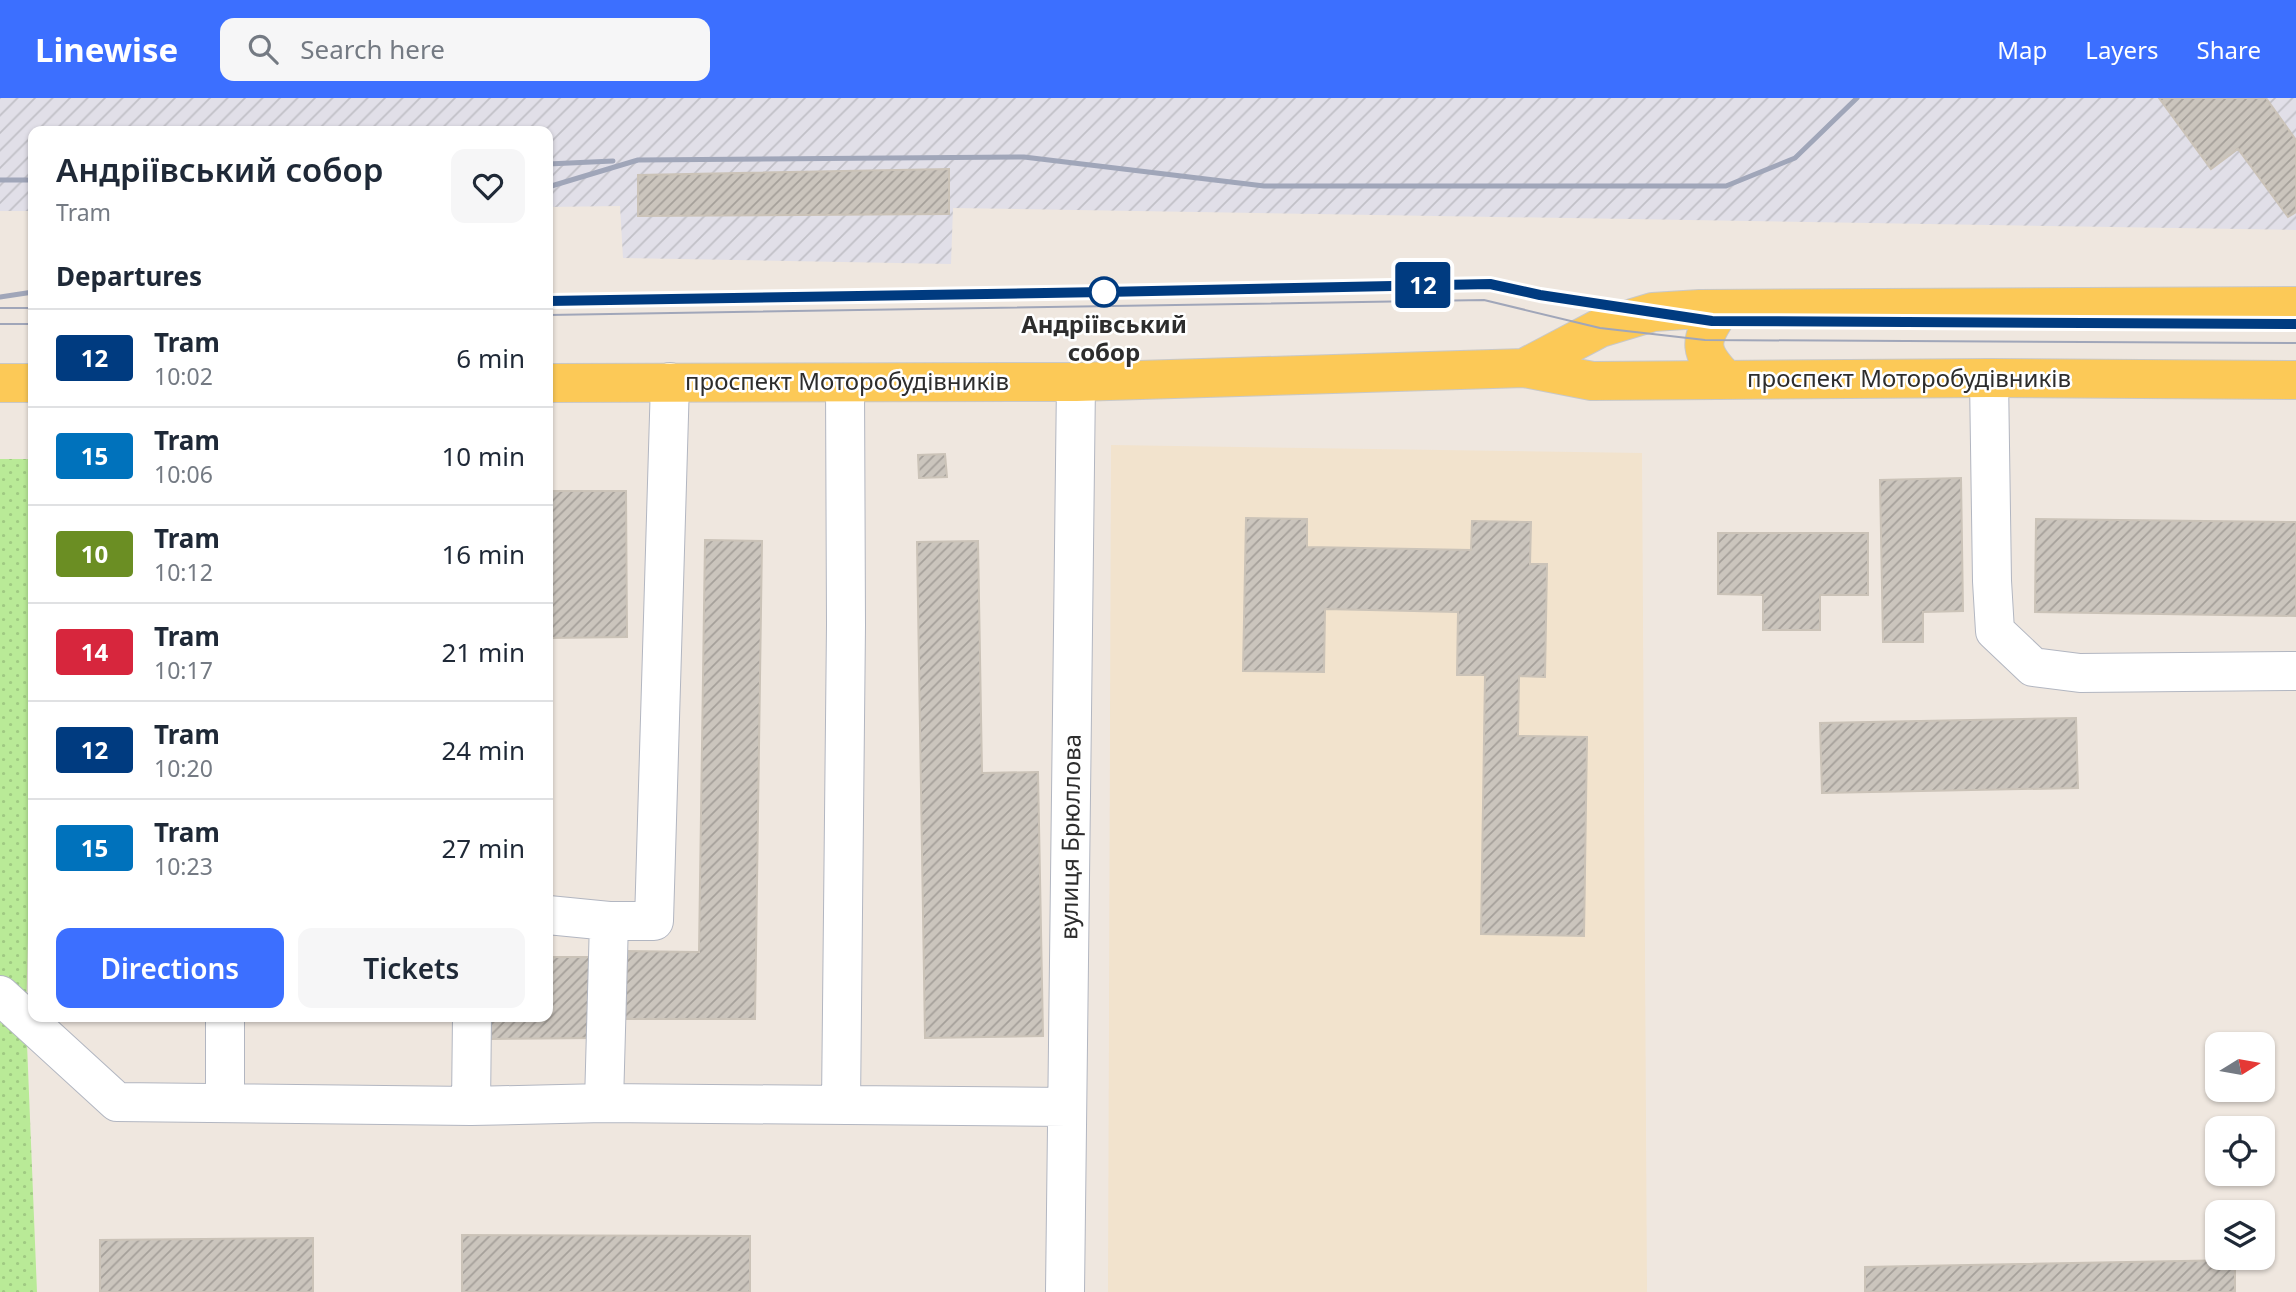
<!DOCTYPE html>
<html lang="en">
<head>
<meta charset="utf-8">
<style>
	:root { --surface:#fff; --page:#f6f6f7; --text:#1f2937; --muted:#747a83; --line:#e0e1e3; --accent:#3c6fff }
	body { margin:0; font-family:"Noto Sans",sans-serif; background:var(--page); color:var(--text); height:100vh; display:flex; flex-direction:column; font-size:26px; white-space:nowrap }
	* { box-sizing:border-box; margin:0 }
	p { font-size:23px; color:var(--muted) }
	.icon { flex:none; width:38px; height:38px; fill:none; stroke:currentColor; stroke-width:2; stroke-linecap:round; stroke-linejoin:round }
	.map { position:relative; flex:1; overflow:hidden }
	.drawer { position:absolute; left:28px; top:28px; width:525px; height:896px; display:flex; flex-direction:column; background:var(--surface); border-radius:14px; box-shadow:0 2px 5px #0004 }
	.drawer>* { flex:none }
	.badge { padding:0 14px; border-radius:5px; font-size:24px; line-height:46px }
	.needle { width:46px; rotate:79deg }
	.fabs { position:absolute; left:2205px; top:934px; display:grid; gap:14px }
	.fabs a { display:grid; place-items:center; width:70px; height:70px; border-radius:14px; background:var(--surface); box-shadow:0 2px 5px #0004; font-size:35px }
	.map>.badge { position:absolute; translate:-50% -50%; box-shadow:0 0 0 4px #fff }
	h2 { padding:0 28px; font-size:26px; line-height:63px }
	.round { display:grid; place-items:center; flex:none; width:74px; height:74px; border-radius:14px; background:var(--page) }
	.overview { display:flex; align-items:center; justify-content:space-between; height:119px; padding:0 28px }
	h1 { font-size:33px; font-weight:600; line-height:52px }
	.action { display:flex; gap:14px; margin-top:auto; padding:14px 28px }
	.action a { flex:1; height:80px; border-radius:14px; background:var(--accent); color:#fff; font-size:28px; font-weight:600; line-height:80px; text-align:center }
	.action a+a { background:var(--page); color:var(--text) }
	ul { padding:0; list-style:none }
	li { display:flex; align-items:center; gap:21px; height:98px; padding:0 28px; border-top:2px solid var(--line) }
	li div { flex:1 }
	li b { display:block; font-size:26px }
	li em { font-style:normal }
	li .badge { min-width:77px; font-weight:700; text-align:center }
	header { display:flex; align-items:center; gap:42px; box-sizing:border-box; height:98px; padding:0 35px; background:var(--accent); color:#fff }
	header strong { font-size:33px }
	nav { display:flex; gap:38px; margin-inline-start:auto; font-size:24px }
	.search { width:490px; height:63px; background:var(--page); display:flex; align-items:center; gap:18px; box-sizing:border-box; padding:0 24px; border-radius:14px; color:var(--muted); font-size:26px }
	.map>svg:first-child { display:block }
	.industrial { fill:url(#industrial-furrows) }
	.education { fill:#f2e3cd }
	.park { fill:url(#park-dots) }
	.building { fill:url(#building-hatch); stroke:#cbc3b8; stroke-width:2 }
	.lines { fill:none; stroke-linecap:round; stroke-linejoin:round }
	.minor-casing { stroke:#b2b6c1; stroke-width:40 }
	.major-casing { stroke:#c8c8c8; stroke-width:40 }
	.minor { stroke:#fff; stroke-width:38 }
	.major { stroke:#fcc957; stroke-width:38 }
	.tram { stroke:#a0a6b9; stroke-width:2 }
	.rail { stroke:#a0a6b9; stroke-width:5 }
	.line-casing { stroke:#fff; stroke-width:16 }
	.line { stroke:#003b80; stroke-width:10 }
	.stop-dot { fill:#fff; stroke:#003b80; stroke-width:3.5 }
	.labels { text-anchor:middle; stroke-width:5; stroke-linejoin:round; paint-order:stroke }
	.stop-label { font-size:24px; font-weight:bold; fill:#2d2d2d; stroke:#fff }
	.street-label { font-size:24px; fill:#2d2d2d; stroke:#fff }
</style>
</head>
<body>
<header>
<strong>Linewise</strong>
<div class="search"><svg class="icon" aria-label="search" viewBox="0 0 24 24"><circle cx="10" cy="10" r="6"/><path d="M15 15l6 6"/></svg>Search here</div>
<nav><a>Map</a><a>Layers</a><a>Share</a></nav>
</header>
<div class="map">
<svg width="2296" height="1194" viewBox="0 0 2296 1194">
	<defs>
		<pattern id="industrial-furrows" width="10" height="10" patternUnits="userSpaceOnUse" patternTransform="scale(1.75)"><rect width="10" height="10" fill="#e1dfe8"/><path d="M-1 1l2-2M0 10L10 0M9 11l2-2" fill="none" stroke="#c1c0c7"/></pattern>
		<pattern id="park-dots" width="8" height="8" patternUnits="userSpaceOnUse" patternTransform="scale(1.75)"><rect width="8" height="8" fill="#b9ea97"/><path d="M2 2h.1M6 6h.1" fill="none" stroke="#9fc982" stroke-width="1.8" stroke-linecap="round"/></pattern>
		<pattern id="building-hatch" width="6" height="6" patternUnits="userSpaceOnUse" patternTransform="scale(1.75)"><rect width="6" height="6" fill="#cbc5bd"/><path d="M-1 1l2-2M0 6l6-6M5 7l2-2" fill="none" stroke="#a5a09a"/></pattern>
	</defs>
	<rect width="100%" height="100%" fill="#efe7df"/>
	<path class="industrial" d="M0 0H2296V132L953 110 951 166 623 160 620 108 548 109V33H33V113H0Z"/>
	<path class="education" d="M1111 347 1642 355 1647 1194H1108Z"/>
	<path class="park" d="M0 361H33V629L26 921 37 1194H0Z"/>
	<path class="building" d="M2159 0H2266L2296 42V114L2288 119 2238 51 2211 71Z
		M949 71V116L638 118V77Z
		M945 356 947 379 919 380 918 357Z
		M1961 380 1963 513 1923 514V544H1883L1880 382Z
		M548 393H626L627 539 548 540Z
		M1246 420 1307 421V449L1471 452 1472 423 1531 424 1530 466H1547L1545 579 1519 578 1518 638 1587 639 1584 838 1481 836 1485 577H1457L1458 514 1325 511 1324 574 1243 573Z
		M2036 421 2296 424V518L2035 514Z
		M1718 435H1868V497H1820V532H1763V497L1718 496Z
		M705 442 762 443 755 921H625L627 853 699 854Z
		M978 443 982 675 1038 674 1043 938 925 940 917 444Z
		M2076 620 2078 690 1822 695 1820 625Z
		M548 859H595L596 940 491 941 490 919H548Z
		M462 1137 750 1138V1194H462Z
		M313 1140V1194H100V1142Z
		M2235 1162V1194H1865V1169Z"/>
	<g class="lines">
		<g class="minor-casing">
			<path id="minor" d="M1989 280 1992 483 1995 533 2033 569 2080 575 2296 573
				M548 817 609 823
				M0 897 117 1004 471 1008 604 1005 1067 1009
				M225 919V1005
				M604 1005 609 823H654L670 284
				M841 1007 846 527 845 285
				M471 1008 472 919
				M1065 1194 1076 284"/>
		</g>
		<g class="major-casing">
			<path id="major" d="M1721 211C1697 244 1699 254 1726 282
				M1524 270 1600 230 1653 214 1700 211 2296 208
				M0 285H33
				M548 285 1076 284 1524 270 1592 283 1989 280 2296 282"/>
		</g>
		<use href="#minor" class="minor"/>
		<use href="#major" class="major"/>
		<path class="tram" d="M548 203 1104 194 1490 186 1540 196 1712 223 2296 226
			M0 210H33
			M548 217 1484 202 1600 230 1705 242 2296 245
			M0 226H33"/>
		<path class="rail" d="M548 66 613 63
			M0 82H33
			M548 89 638 62 1024 59 1264 88H1726L1795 60 1857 0
			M0 199 33 194"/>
	</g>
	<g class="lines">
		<g class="line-casing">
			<path id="line" d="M548 203 1104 194 1490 186 1540 197 1712 223 2296 226"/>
		</g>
		<use href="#line" class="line"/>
	</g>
	<circle class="stop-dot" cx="1104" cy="194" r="14"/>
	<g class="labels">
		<g class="stop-label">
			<text x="1104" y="235">Андріївський<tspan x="1104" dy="28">собор</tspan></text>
		</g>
		<g class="street-label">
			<text x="1909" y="289">проспект Моторобудівників</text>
			<text x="847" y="292">проспект Моторобудівників</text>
			<text transform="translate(1071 739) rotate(-89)" y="8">вулиця Брюллова</text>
		</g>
	</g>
</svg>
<div class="fabs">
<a><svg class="needle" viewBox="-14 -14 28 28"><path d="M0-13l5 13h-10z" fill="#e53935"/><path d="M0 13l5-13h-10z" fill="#747a83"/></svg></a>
<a><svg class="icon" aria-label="locate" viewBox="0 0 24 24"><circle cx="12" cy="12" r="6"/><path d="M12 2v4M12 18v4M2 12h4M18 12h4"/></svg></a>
<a><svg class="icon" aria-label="layers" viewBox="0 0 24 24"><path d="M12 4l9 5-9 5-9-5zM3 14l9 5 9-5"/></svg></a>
</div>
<b class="badge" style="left:1423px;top:187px;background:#003b80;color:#fff">12</b>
<section class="drawer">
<div class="overview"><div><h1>Андріївський собор</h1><p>Tram</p></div><a class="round"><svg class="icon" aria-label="heart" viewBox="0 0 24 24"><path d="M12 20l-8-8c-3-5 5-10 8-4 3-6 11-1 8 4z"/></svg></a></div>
<h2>Departures</h2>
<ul>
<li><span class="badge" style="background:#003b80;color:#fff">12</span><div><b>Tram</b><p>10:02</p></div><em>6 min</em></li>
<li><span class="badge" style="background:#0072bc;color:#fff">15</span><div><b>Tram</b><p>10:06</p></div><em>10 min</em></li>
<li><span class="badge" style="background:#6b8e23;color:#fff">10</span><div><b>Tram</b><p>10:12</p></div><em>16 min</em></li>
<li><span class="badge" style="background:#d7263d;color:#fff">14</span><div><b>Tram</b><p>10:17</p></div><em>21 min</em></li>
<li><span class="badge" style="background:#003b80;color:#fff">12</span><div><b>Tram</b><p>10:20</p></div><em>24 min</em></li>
<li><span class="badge" style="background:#0072bc;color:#fff">15</span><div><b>Tram</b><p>10:23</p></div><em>27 min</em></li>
</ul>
<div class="action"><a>Directions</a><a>Tickets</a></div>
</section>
</div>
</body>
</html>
